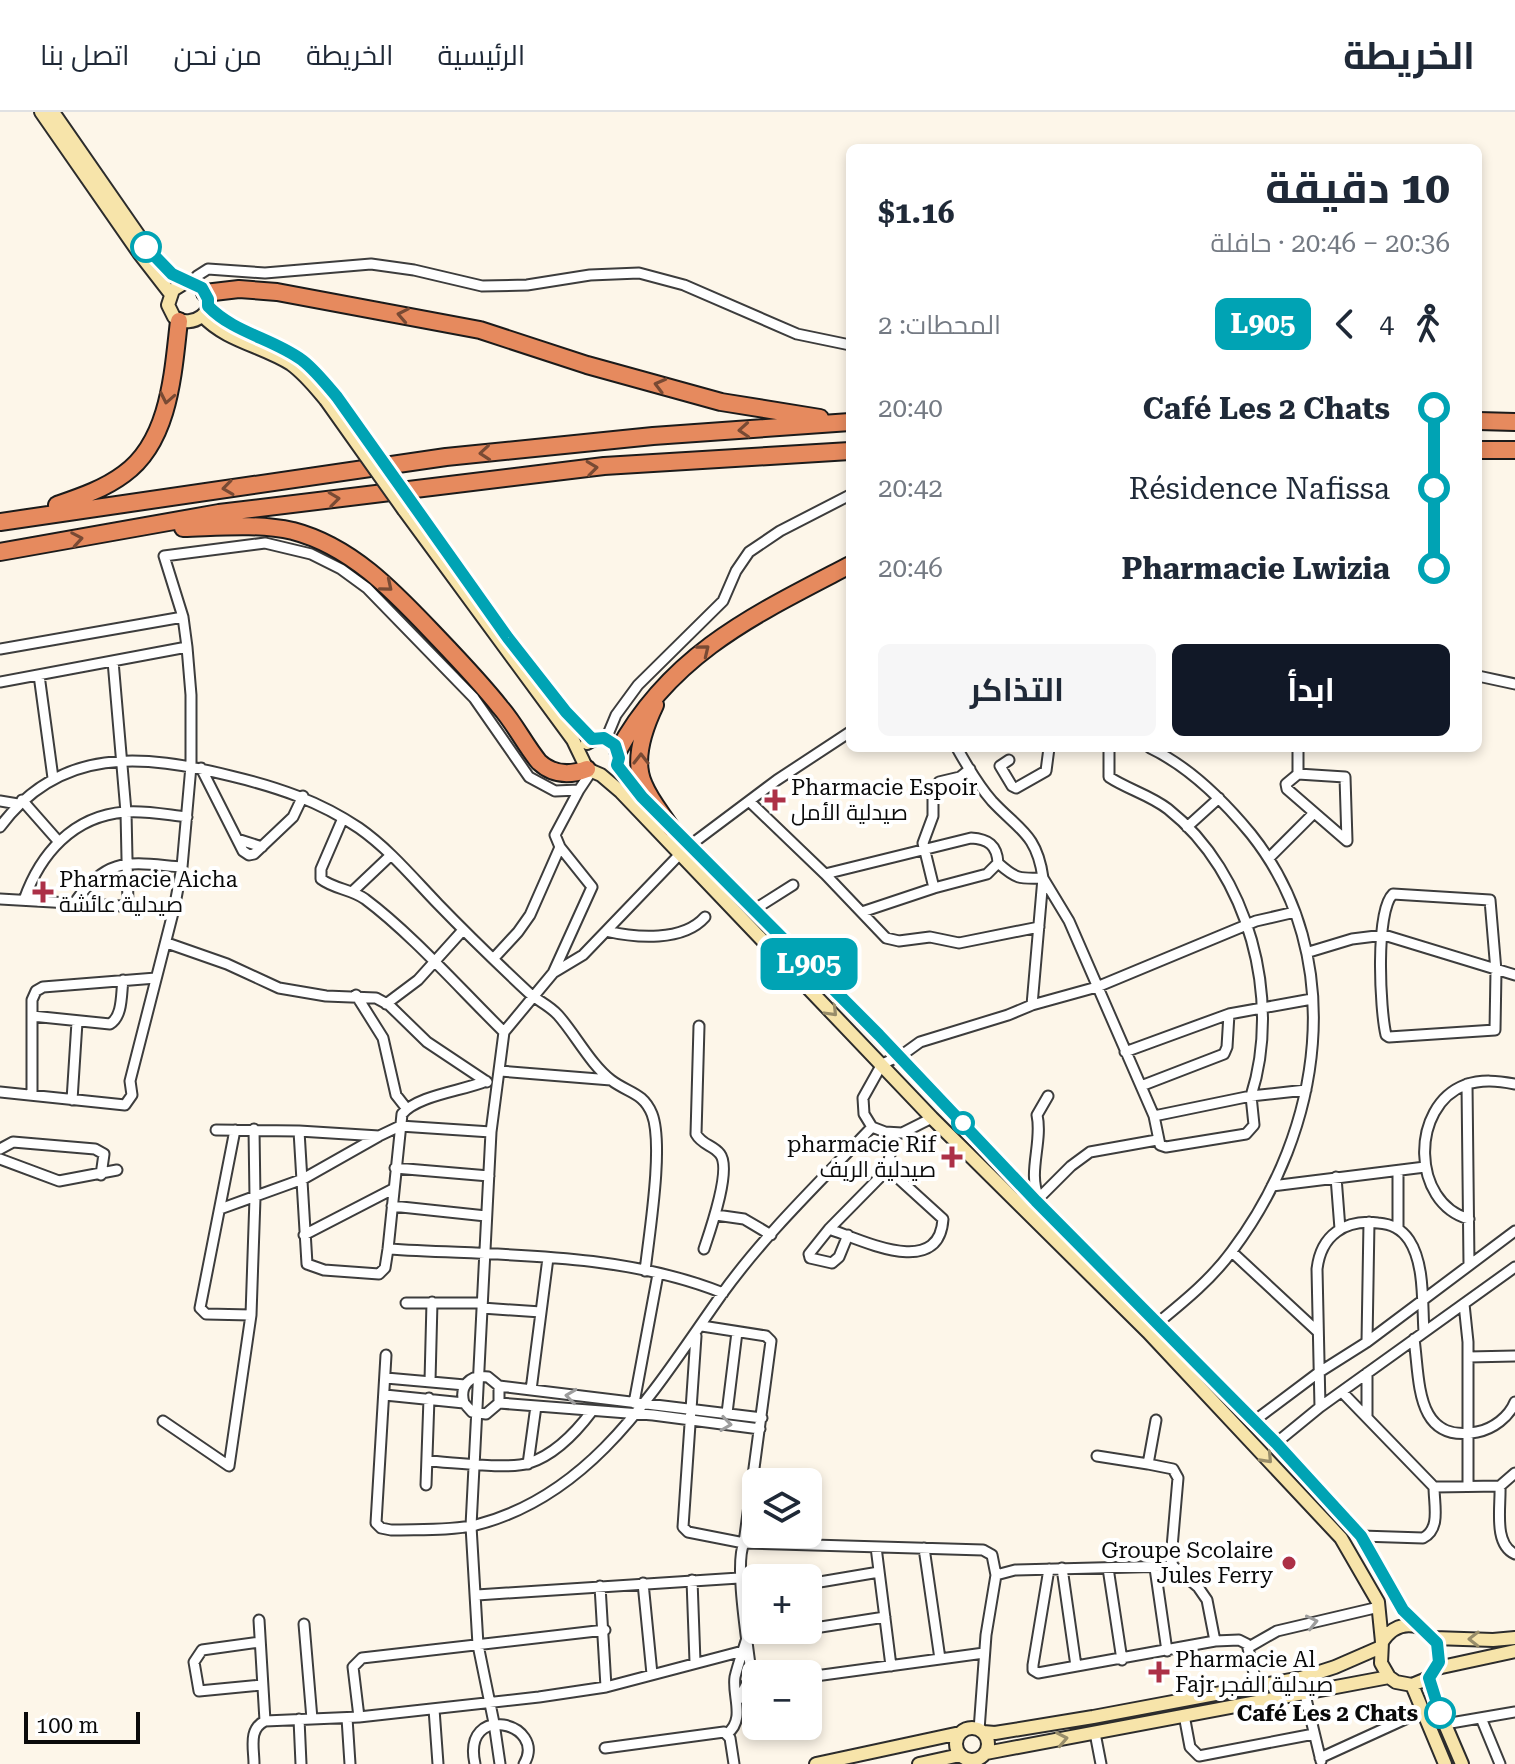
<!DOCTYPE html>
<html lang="ar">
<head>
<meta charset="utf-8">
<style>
	:root { --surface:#fff; --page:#f6f6f7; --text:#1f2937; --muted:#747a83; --line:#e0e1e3; --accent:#111827 }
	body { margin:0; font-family:"Roboto Serif",Cairo,serif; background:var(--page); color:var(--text); direction:rtl; height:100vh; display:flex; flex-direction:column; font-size:30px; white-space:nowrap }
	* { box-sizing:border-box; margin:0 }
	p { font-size:26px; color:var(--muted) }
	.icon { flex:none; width:44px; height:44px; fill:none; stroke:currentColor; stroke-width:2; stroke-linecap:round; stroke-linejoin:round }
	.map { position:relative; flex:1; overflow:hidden; direction:ltr }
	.details { position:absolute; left:846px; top:32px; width:636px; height:608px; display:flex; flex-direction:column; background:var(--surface); border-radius:12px; box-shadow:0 4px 12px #0003; direction:rtl }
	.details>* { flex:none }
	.badge { padding:0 16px; border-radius:12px; font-size:28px; line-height:52px }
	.tools { position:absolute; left:742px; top:1356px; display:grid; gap:16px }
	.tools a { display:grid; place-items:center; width:80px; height:80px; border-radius:12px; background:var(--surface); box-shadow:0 4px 12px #0003; font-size:40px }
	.scale { position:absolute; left:24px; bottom:20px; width:116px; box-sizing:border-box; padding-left:8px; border:4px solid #0a0a0a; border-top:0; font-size:22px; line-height:28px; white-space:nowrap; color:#0a0a0a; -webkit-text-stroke:6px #fff; paint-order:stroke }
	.map>.badge { position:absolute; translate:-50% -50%; box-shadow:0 0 0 4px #fff }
	.legs { display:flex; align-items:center; gap:12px; height:88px; padding:0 32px; font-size:26px }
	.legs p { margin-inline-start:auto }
	.summary { display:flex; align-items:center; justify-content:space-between; height:136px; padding:0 32px }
	h1 { font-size:44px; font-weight:700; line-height:60px }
	.cta { display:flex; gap:16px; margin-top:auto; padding:16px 32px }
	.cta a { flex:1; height:92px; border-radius:12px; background:var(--accent); color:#fff; font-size:32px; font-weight:700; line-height:92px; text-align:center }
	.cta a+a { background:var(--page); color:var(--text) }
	ul { padding:0 32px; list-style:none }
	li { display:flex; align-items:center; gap:28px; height:80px; font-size:30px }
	li i { display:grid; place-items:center; width:12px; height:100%; margin:0 10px; background:currentColor }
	li i::after { content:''; width:20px; height:20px; margin:-10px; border:6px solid; border-radius:50%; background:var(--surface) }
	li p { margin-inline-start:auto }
	li:first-child i { background:linear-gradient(#0000 50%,currentColor 0) }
	li:last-child i { background:linear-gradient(currentColor 50%,#0000 0) }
	header { display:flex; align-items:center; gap:48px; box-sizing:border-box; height:112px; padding:0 40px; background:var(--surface); border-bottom:2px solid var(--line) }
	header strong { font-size:38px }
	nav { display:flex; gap:44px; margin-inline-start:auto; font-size:28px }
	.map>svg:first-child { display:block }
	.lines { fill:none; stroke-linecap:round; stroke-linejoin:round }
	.street-casing { stroke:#3d3d3d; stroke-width:13 }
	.secondary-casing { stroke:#2c2c2c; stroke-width:16 }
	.highway-casing { stroke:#1b1b1b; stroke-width:20 }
	.street { stroke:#fff; stroke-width:9 }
	.secondary { stroke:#f7e4aa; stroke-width:12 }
	.highway { stroke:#e68a5e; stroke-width:16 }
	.secondary-bridge-casing { stroke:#2c2c2c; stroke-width:16; stroke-linecap:butt }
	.secondary-bridge { stroke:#f7e4aa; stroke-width:12 }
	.oneway { stroke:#784a34 }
	.oneway2 { stroke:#988d6a }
	.oneway3 { stroke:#9d9d9d }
	.line-1-casing { stroke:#fff; stroke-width:18 }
	.line-1 { stroke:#00a3b4; stroke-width:12 }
	.stop-1-dot { fill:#fff; stroke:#00a3b4; stroke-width:4 }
	.poi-dot { fill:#ac3047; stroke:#fff; stroke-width:3 }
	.labels { text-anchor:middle; stroke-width:8; stroke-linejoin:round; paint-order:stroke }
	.poi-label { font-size:22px; fill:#0a0a0a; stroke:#fff; text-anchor:start }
	.stop-label { font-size:22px; font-weight:bold; fill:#0a0a0a; stroke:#fff; text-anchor:end }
</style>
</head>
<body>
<header>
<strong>الخريطة</strong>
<nav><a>الرئيسية</a><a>الخريطة</a><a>من نحن</a><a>اتصل بنا</a></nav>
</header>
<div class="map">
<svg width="1515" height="1652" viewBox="0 0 1515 1652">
	<rect width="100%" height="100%" fill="#fdf6e9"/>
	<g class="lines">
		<g class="street-casing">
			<path id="street" d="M193 171 197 164 208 157 265 161 371 152 414 158 482 174 527 173 590 163 639 161 684 173 797 222 850 233
				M0 537 183 505
				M113 549 126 700 128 793
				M39 563 53 666
				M1478 564 1515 572
				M0 570 187 535
				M606 627 616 603 638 573 723 489 736 459 749 440 780 419 850 383
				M957 636C967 654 978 673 992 689 1019 718 1037 722 1043 766L1032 893
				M1109 636V665C1127 677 1150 683 1168 697 1249 761 1282 887 1251 984L1154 1004
				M1150 636C1190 655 1223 688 1251 722 1349 845 1323 1019 1232 1139 1211 1168 1182 1191 1154 1214
				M1298 636V662
				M1009 648 1000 654 1012 674 1016 676 1046 659 1049 636
				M201 656 243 739 249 743 254 742 293 705 303 684
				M1298 662 1345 665 1347 729 1287 677 1286 672Z
				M22 688 59 730
				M0 689 18 692
				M749 689 825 762 886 826 899 829 930 825 959 831 1039 815
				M343 706 321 757V767C334 777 351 777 365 787 413 823 461 878 504 920
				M0 715C60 634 143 642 231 664 277 675 319 689 359 716 389 737 413 766 438 792 467 822 498 852 529 881 538 889 549 893 558 903 575 922 591 953 611 968 628 981 643 980 652 1002 664 1033 649 1123 645 1159
				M1187 715 1219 686
				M237 727 262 735
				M689 734 777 668 850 620
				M560 735 555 723 579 678
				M1269 746 1313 702
				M825 762 971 726C988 727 997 733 998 751 1016 767 1019 767 1043 766
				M1043 766 1069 809 1154 1004 1160 1033 1166 1035 1246 1022 1254 1013 1251 984 1306 978
				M934 776 923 731 933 704V683L939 670 960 665 970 657
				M353 779 391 743
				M1393 782 1490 788 1496 859 1495 918 1389 925 1386 923C1380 898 1375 799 1393 782Z
				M0 787 174 797
				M24 788C40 742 73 704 125 700 145 698 168 703 187 705
				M75 790C108 743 130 751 182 755
				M755 797 793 773
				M862 800 934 776 987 762 998 751
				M606 819C636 826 683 830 705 805
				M167 831 227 852 279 876 326 884 376 886 389 893 427 930 487 970
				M1309 840 1352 827 1384 823 1515 863
				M494 846 518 820 530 803 560 735 592 775 553 861
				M356 883 383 926 396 983 407 997
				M386 892 418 868 463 818
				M32 904 110 912C123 904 121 882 123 868
				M699 914 696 1022C702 1033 713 1033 720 1042 732 1057 710 1119 704 1137
				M1125 940 1229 902 1312 887
				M500 959 611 968
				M1467 972 1469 1153
				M1141 974 1224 942 1227 935 1229 902
				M0 980 125 993 132 983 130 969 174 797 182 755 191 654V583L187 535 183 505 164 444 265 431 311 442 341 457 367 476 474 586 529 665 555 679 579 678 591 660
				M32 983V888L36 879 43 875 156 866
				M72 988 77 910
				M932 1006 902 1021 885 1020 872 1015 864 1002 863 986 882 952 902 943 920 930 1008 903 1032 893 1097 875 1256 809 1295 800
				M216 1018 299 1019 379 1024 400 1014 491 1020
				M235 1018 200 1196 206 1202 251 1203
				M299 1019 307 1152 324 1158 379 1162 385 1156 388 1137 402 1002C418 983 463 979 486 969
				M0 1037 13 1030 95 1037 104 1042 101 1063
				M0 1047 59 1069 117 1058
				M395 1056 489 1064
				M1336 1065 1340 1117
				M1272 1074 1425 1055
				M1039 1086C1027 1061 1043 1030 1037 1003L1048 984
				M1036 1089 1071 1054 1090 1040 1157 1028
				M392 1094 486 1104
				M220 1097 303 1067 379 1024
				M716 1103 744 1107 771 1123
				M1469 1107C1411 1091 1410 994 1465 973 1482 967 1498 969 1515 972
				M1398 1116V1059
				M829 1117C860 1127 939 1168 943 1107L888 1057
				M304 1123 393 1077
				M848 1123 839 1145 832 1151 810 1146 809 1142 829 1117 888 1057 893 1021
				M388 1137C499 1144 618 1139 723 1181
				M1232 1140 1317 1219
				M406 1191H482
				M1464 1192 1468 1230V1374
				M482 1196 541 1200
				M696 1224 683 1415 688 1420 744 1431 771 1229 766 1224 702 1214
				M1414 1227C1420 1269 1415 1332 1477 1320 1493 1317 1509 1305 1515 1290
				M1367 1230 1369 1110
				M386 1243 376 1411 381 1416 391 1418C418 1417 449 1419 476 1413 594 1383 656 1275 722 1182 765 1122 821 1069 872 1015
				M1468 1245 1515 1244
				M1367 1261V1305
				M386 1266 465 1273
				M430 1269 432 1190
				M499 1274 762 1306
				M531 1278 548 1146
				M1342 1280 1434 1375 1500 1374 1515 1361
				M385 1283 464 1291 472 1300 486 1302 499 1291V1274L488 1265C470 1262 459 1274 464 1291
				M499 1291 653 1303 760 1317
				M634 1291 658 1162
				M1320 1295 1317 1157C1321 1123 1345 1107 1378 1111 1391 1112 1401 1116 1409 1128 1425 1152 1422 1192 1424 1220
				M727 1301 737 1220
				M1156 1308 1148 1352 1173 1357 1178 1366 1171 1447 1173 1454 1198 1475 1207 1488 1215 1529 1239 1528 1247 1532 1257 1574
				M163 1309 229 1354 251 1203 255 1086 254 1017
				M1254 1309 1318 1261 1367 1230 1515 1119
				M1276 1331 1320 1295 1515 1155
				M1097 1344 1148 1352
				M427 1349C452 1350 508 1358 529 1351 554 1343 577 1319 592 1299
				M528 1352 536 1294
				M426 1373 429 1286
				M1500 1374C1501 1395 1493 1432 1515 1442
				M1361 1424 1423 1426C1441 1417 1434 1393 1434 1375
				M876 1435 891 1554
				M924 1436 940 1547
				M1062 1456 1076 1554
				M1108 1456 1122 1548
				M1155 1456 1167 1539
				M1049 1457 1033 1553V1558L1038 1561 1215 1529
				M692 1468 695 1550
				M643 1471 652 1562
				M808 1472 879 1460
				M600 1474 606 1575
				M477 1483 739 1466
				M259 1508 265 1609
				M304 1512 312 1607
				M808 1517 885 1505
				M260 1530 202 1538 194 1550 199 1579 261 1573
				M1249 1535 1277 1519 1379 1495
				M808 1565 984 1541
				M1301 1566 1321 1649
				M756 1567 751 1561C748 1533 734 1452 744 1431L983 1438 992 1443 996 1463
				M739 1587 746 1573 754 1566
				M434 1597 438 1652
				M1184 1603 1190 1635 1199 1644 1314 1622
				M359 1605 353 1555 362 1546 605 1518
				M347 1606 350 1652
				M1481 1606 1500 1652
				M299 1607 301 1652
				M1445 1612 1515 1600
				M979 1618 986 1523 996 1463 1015 1458 1173 1454
				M1095 1621 1101 1652
				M727 1622C746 1607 732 1584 735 1565 738 1552 743 1539 747 1526L801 1518
				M605 1636 724 1620 730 1626 734 1652
				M1320 1646 1423 1599
				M254 1652C254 1636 248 1617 265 1609L359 1605 539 1585 606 1575 743 1539
				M475 1652C461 1589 548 1611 524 1652
				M500 1652 494 1611 478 1533 471 1414 491 1020 504 920 553 861 583 843 681 741"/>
		</g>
		<g class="secondary-casing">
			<path id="secondary" d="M41 0 139 141 170 181
				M53 0 155 147C163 155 171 162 181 167 189 172 198 170 204 179 219 199 192 218 174 205L168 193 173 178 186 170
				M208 194 233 215 302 248 337 285
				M203 204C226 229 263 234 291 252 305 262 315 275 326 288
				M415 397C472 474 524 560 592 627
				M404 398 573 628 587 657 601 663 621 680 932 1006 1148 1220 1341 1426 1378 1490 1382 1530 1381 1551 1389 1565 1396 1570 1412 1573 1429 1566 1439 1550 1437 1531 1403 1498 1361 1424 1276 1331 1036 1089 899 944 666 710
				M587 631C602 621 617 627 619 646
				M617 653 648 691
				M1434 1526 1493 1528 1515 1526
				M1382 1530C1391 1516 1404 1510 1419 1515
				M1437 1556 1515 1539
				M1429 1566 1435 1589 1462 1652
				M1412 1573 1445 1652
				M956 1632a16 16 0 1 1 32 0a16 16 0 1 1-32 0Z
				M983 1620 995 1621 1093 1605 1301 1566 1335 1555 1381 1535
				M986 1641 1389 1565
				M816 1652 960 1621
				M919 1652 960 1643"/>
		</g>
		<g class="highway-casing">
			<path id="highway" d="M205 181 239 177 277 180 480 218 587 253 721 290 820 306
				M1478 309 1515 310
				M1478 338H1515
				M57 393C80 385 104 377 124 362 170 329 173 260 179 209
				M0 410 446 345 653 324 850 310
				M183 416C219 415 257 411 293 419 354 435 397 483 439 527 460 549 481 571 500 595 515 612 525 633 539 650 553 663 569 664 587 657
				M0 440 219 401 604 354 850 339
				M655 593C644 616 632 648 644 673 650 688 662 702 671 716
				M618 639C671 541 756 502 850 453"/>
		</g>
		<use href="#street" class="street"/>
		<use href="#secondary" class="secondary"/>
		<use href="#highway" class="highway"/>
		<g class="secondary-bridge-casing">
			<path id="secondary-bridge" d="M337 285 415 397
				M326 288 404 398"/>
		</g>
		<use href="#secondary-bridge" class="secondary-bridge"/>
	</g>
	<defs><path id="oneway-chevron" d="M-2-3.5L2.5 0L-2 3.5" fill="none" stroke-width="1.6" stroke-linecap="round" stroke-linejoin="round" transform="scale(2)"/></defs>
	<g class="oneway">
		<use href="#oneway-chevron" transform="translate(403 203) rotate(-169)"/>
		<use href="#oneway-chevron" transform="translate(660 273) rotate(-165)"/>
		<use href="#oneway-chevron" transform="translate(167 286) rotate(101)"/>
		<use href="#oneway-chevron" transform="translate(744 318) rotate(176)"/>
		<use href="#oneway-chevron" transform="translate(485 341) rotate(175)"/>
		<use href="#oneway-chevron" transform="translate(592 356) rotate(-7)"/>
		<use href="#oneway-chevron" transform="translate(228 376) rotate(172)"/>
		<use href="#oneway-chevron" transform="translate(334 387) rotate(-7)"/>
		<use href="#oneway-chevron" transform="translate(77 427) rotate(-10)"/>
		<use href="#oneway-chevron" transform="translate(387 474) rotate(40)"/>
		<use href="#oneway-chevron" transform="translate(704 538) rotate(-39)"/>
		<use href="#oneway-chevron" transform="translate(641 647) rotate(-90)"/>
	</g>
	<g class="oneway2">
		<use href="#oneway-chevron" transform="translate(832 899) rotate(46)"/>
		<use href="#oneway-chevron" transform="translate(1267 1346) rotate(47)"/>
		<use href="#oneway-chevron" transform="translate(1474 1527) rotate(-179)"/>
		<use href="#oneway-chevron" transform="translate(1062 1627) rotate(-11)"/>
	</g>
	<g class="oneway3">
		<use href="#oneway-chevron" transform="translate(571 1284) rotate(-173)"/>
		<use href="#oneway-chevron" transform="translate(726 1312) rotate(8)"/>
		<use href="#oneway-chevron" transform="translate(1312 1510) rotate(-13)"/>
	</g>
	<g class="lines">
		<g class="line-1-casing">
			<path id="line-1" d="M146 135 172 162 202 176 208 187V194C234 221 272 226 302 248 315 258 326 272 337 285L508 526 566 600 592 627 604 626 615 633 619 646 617 653 642 685 879 923 1036 1089 1276 1331 1361 1424 1403 1498 1437 1531 1439 1550 1429 1566 1440 1601"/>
		</g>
		<use href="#line-1" class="line-1"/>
	</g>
	<g class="stop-1-dot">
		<circle cx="146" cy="135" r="14"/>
		<circle cx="963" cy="1011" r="10"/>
		<circle cx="1440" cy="1601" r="14"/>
	</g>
	<g class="poi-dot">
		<path d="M771 676h8v8h8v8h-8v8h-8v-8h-8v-8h8z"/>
		<path d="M39 768h8v8h8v8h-8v8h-8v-8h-8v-8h8z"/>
		<path d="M948 1033h8v8h8v8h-8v8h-8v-8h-8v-8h8z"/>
		<circle cx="1289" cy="1451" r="8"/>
		<path d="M1155 1548h8v8h8v8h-8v8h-8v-8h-8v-8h8z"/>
	</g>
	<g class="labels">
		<g class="poi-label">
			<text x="791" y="683">Pharmacie Espoir<tspan x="791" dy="25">صيدلية الأمل</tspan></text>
			<text x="59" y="775">Pharmacie Aicha<tspan x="59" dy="25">صيدلية عائشة</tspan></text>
			<text x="936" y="1040" text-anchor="end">pharmacie Rif<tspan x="936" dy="25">صيدلية الريف</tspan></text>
			<text x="1273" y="1446" text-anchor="end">Groupe Scolaire<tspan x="1273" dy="25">Jules Ferry</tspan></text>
			<text x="1175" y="1555">Pharmacie Al<tspan x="1175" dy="25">Fajr صيدلية الفجر</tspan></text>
		</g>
		<g class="stop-label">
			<text x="1418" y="1609">Café Les 2 Chats</text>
		</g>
	</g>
</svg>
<div class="tools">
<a><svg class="icon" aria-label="layers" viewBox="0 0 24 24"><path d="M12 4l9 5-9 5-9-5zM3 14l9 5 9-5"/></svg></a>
<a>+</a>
<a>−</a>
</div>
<div class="scale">100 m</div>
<b class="badge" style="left:809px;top:852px;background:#00a3b4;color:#fff">L905</b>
<section class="details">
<div class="summary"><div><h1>10 دقيقة</h1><p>20:36 – 20:46 · حافلة</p></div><b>$1.16</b></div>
<div class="legs"><svg class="icon" aria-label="walk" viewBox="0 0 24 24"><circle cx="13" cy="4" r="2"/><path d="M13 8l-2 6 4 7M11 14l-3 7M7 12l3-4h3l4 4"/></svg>4<svg class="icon" aria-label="back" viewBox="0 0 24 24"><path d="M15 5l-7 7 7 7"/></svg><b class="badge" style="background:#00a3b4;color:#fff">L905</b><p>المحطات: 2</p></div>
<ul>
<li><i style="color:#00a3b4"></i><b>Café Les 2 Chats</b><p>20:40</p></li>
<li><i style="color:#00a3b4"></i><span>Résidence Nafissa</span><p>20:42</p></li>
<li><i style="color:#00a3b4"></i><b>Pharmacie Lwizia</b><p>20:46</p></li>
</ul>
<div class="cta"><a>ابدأ</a><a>التذاكر</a></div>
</section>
</div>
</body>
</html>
